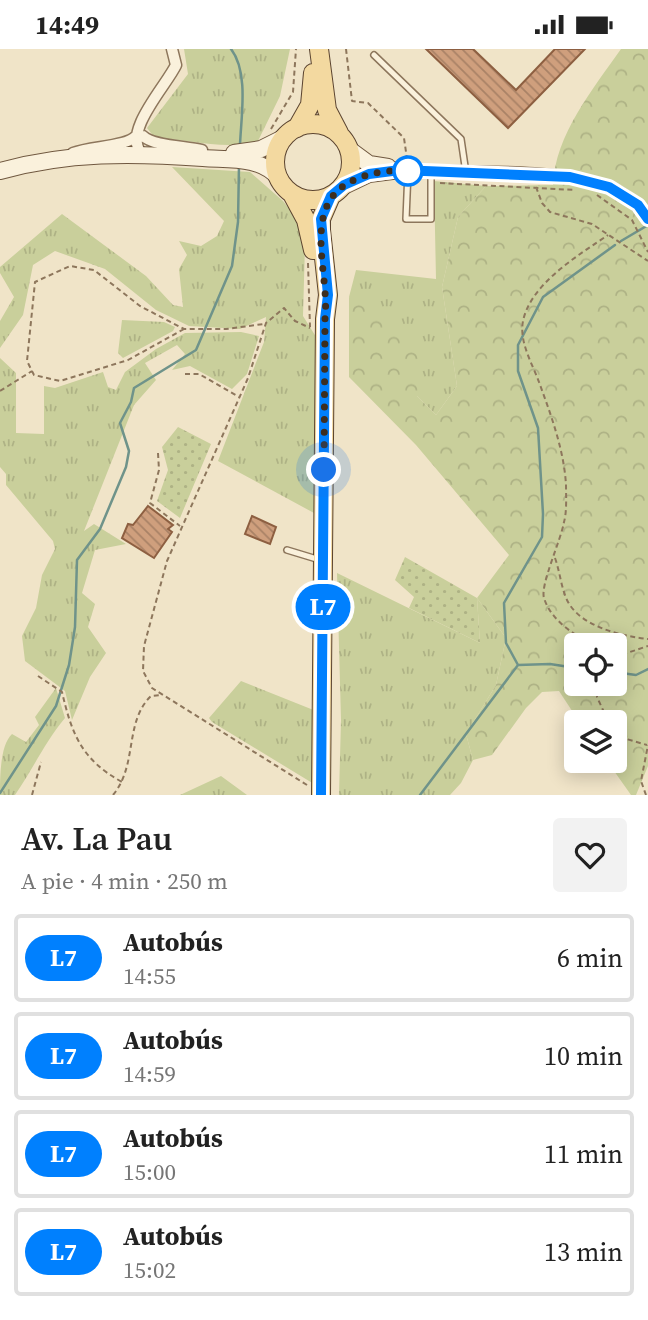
<!DOCTYPE html>
<html lang="es">
<head>
<meta charset="utf-8">
<style>
	:root { --surface:#fff; --page:#f2f2f2; --text:#222; --muted:#767676; --line:#e0e0e0 }
	body { margin:0; font-family:"Source Serif 4",serif; background:var(--page); color:var(--text); height:100vh; display:flex; flex-direction:column; font-size:26px; white-space:nowrap }
	* { box-sizing:border-box; margin:0 }
	p { font-size:23px; color:var(--muted) }
	.icon { flex:none; width:38px; height:38px; fill:none; stroke:currentColor; stroke-width:2; stroke-linecap:round; stroke-linejoin:round }
	.map { position:relative; height:746px; overflow:hidden }
	.side { display:flex; flex-direction:column; background:var(--surface); flex:1 }
	.side>* { flex:none }
	.badge { padding:0 14px; border-radius:23px; font-size:24px; line-height:46px }
	.fabs { position:absolute; left:564px; top:584px; display:grid; gap:14px }
	.fabs a { display:grid; place-items:center; width:63px; height:63px; border-radius:7px; background:var(--surface); box-shadow:0 4px 18px #0003; font-size:35px }
	.you { position:absolute; width:35px; height:35px; margin:-18px; border:5px solid #fff; border-radius:50%; background:#1a73e8; box-shadow:0 0 0 10px #1a73e833 }
	.map>.badge { position:absolute; translate:-50% -50%; box-shadow:0 0 0 4px #fff }
	.round { display:grid; place-items:center; flex:none; width:74px; height:74px; border-radius:7px; background:var(--page) }
	.headline { display:flex; align-items:center; justify-content:space-between; height:119px; padding:0 21px }
	h1 { font-size:33px; font-weight:600; line-height:52px }
	ul { padding:0; list-style:none }
	li { display:flex; align-items:center; gap:21px; height:88px; margin:0 14px 10px; padding:0 7px; border:4px solid var(--line); border-radius:7px }
	li div { flex:1 }
	li b { display:block; font-size:26px }
	li em { font-style:normal }
	li .badge { min-width:77px; font-weight:700; text-align:center }
	.status { display:flex; justify-content:space-between; align-items:center; height:49px; padding:0 35px; background:var(--surface); direction:ltr }
	.status svg { height:19px; fill:currentColor }
	.map>svg:first-child { display:block }
	.grass { fill:url(#grass-tufts) }
	.forest { fill:url(#forest-crowns); fill-rule:evenodd }
	.garden { fill:url(#garden-dots) }
	.lines { fill:none; stroke-linecap:round; stroke-linejoin:round }
	.stream { stroke:#6f938a; stroke-width:2.5 }
	.building { fill:url(#building-back-hatch); stroke:#8d5f41; stroke-width:2 }
	.lane-casing { stroke:#8d765c; stroke-width:8 }
	.street-casing { stroke:#8d765c; stroke-width:13 }
	.secondary-casing { stroke:#6f573f; stroke-width:18 }
	.primary-casing { stroke:#5b4430; stroke-width:20 }
	.path { stroke:#8d765c; stroke-width:2; stroke-dasharray:5 3.5; stroke-linecap:butt }
	.lane { stroke:#faf1dc; stroke-width:5 }
	.street { stroke:#faf1dc; stroke-width:10 }
	.secondary { stroke:#faf1dc; stroke-width:16 }
	.primary { stroke:#f3d9a0; stroke-width:18 }
	.line-casing { stroke:#fff; stroke-width:16 }
	.line { stroke:#0080fe; stroke-width:10 }
	.walk { stroke:#3d2e20; stroke-width:7; stroke-dasharray:0 12.6 }
	.stop-dot { fill:#fff; stroke:#0080fe; stroke-width:3.5 }
</style>
</head>
<body>
<div class="status"><b>14:49</b><svg viewBox="0 0 49 12"><path d="M0 12V9h3v3zM5 12V6h3v6zM10 12V3h3v9zM15 12V0h3v12zM26 1h20v11H26zM47 4h2v5h-2z"/></svg></div>
<div class="map">
<svg width="648" height="746" viewBox="0 0 648 746">
	<defs>
		<pattern id="grass-tufts" width="24" height="20" patternUnits="userSpaceOnUse" patternTransform="scale(1.75)"><rect width="24" height="20" fill="#c9cf9b"/><path d="M3 7l-1-3M5 7V3M7 7l1-3M15 17l-1-3M17 17v-4M19 17l1-3" fill="none" stroke="#aeb285"/></pattern>
		<pattern id="forest-crowns" width="20" height="18" patternUnits="userSpaceOnUse" patternTransform="scale(1.75)"><rect width="20" height="18" fill="#c9cf9b"/><path d="M2 6a3 3 0 1 1 6 0M12 15a3 3 0 1 1 6 0" fill="none" stroke="#aeb285"/></pattern>
		<pattern id="garden-dots" width="8" height="8" patternUnits="userSpaceOnUse" patternTransform="scale(1.75)"><rect width="8" height="8" fill="#c9cf9b"/><path d="M2 2h.1M6 6h.1" fill="none" stroke="#aeb285" stroke-width="1.8" stroke-linecap="round"/></pattern>
		<pattern id="building-back-hatch" width="6" height="6" patternUnits="userSpaceOnUse" patternTransform="scale(1.75)"><rect width="6" height="6" fill="#cf9f7d"/><path d="M-1 5l2 2M0 0l6 6M5-1l2 2" fill="none" stroke="#a98266"/></pattern>
	</defs>
	<rect width="100%" height="100%" fill="#f0e4c8"/>
	<path class="grass" d="M184 0H290L280 47 258 92C226 102 189 90 155 89L147 79 188 25Z
		M172 118 250 123 283 152 299 172 305 196 303 267 318 291 314 464 218 412 264 293 266 268 240 280 189 277 156 261 105 220 55 202 33 216 23 266 0 299V272L14 248 0 224V218L62 165 146 227 173 256 183 258 179 220 187 206 179 192 201 197 217 187 224 172Z
		M434 132 486 137 458 168 442 238 457 337 436 366 417 347 349 248 356 221 436 230Z
		M122 271 164 273 175 278 173 282 123 309 118 304Z
		M241 283 259 287 247 325 232 340 190 317 172 321 185 305 177 296 145 314 156 331 134 356 84 482 94 475 126 495 95 501 82 544 95 555 88 578 106 604 90 628 72 671 65 642 25 612 22 587 36 559 42 526 55 500 53 492 6 436V425L0 418V309L16 324V384L44 385V337L55 339 103 323 108 338 116 341 125 323 156 300 185 284Z
		M337 524 480 594 477 549 506 589 496 636 466 685 473 711 461 734 450 746H339L341 671Z
		M241 632 316 662 314 735 212 673 209 669Z
		M56 639 65 669C45 693 33 720 15 746H0C0 728 0 696 12 685L26 693 39 676 35 668Z
		M221 727 247 746H180Z"/>
	<path class="forest" d="M621 0H648V717L636 746H631L607 712H614V674H580L559 642 542 643 526 659 492 706 473 711 466 685 496 636 506 589 477 549 509 506 416 396 349 328V248L391 268 426 303 417 347 436 366 457 337 442 238 458 168 486 137 553 136C555 86 593 40 621 0ZM576 597H614V635H576Z"/>
	<path class="garden" d="M178 378 211 395 180 469 157 452 168 421 162 398Z
		M405 508 477 549 480 594 409 559 414 548 395 531Z"/>
	<g class="lines">
		<path class="stream" d="M231 0C249 23 241 68 240 96
			M621 192 648 176
			M518 616 550 615 576 619
			M614 623 636 626 648 620
			M0 744 56 657 69 616 75 578 77 511 100 480 126 418 129 402 120 374 131 353 134 339 196 301 232 217 238 173 239 116
			M420 746 518 616 506 594 504 554 542 488 543 465 538 379 518 322V296L543 248 615 196"/>
	</g>
	<path class="building" d="M426 0H473L516 41 555 0H585L508 79Z
		M148 457 173 476 168 480 172 483 154 509 122 489 128 475 133 476Z
		M252 467 276 478 270 495 245 485Z"/>
	<g class="lines">
		<g class="lane-casing">
			<path id="lane" d="M374 6 461 90 466 124
				M408 122 406 170H431V122
				M287 501 320 511"/>
		</g>
		<g class="street-casing">
			<path id="street" d="M143 87C153 97 186 97 202 101
				M73 104C91 97 126 98 136 87
				M141 104C123 82 166 37 176 16L172 0
				M400 121C461 124 551 118 606 137 624 143 638 156 648 171"/>
		</g>
		<g class="secondary-casing">
			<path id="secondary" d="M350 101 369 115 388 118
				M234 104 261 100 285 88
				M0 122C68 103 133 104 203 109 229 111 260 107 279 129
				M344 137 369 125 400 121"/>
		</g>
		<g class="primary-casing">
			<path id="primary" d="M319 0 327 61 339 84
				M275 113a38 38 0 1 1 76 0a38 38 0 1 1-76 0Z
				M297 79 310 56 313 24
				M292 145 306 171 313 201
				M321 746 325 270 328 246 321 181V170L331 147"/>
		</g>
		<path class="path" d="M346 0 352 52 368 54 404 89 407 110
			M271 80 293 43 296 0
			M440 134 575 141
			M536 138 542 154 550 163 592 175 648 212
			M597 146 632 171 648 203
			M308 214 310 278
			M184 280 128 311 60 332 34 326 27 312 35 233 70 217 94 221 140 257 184 280H226L264 275
			M185 325H199L239 348
			M0 342 32 322
			M158 404 159 421 150 454 180 477
			M555 509C560 523 561 538 567 551 580 578 622 587 648 590
			M599 597C577 589 551 572 544 549 540 536 561 491 564 473 567 462 566 448 566 436 564 401 551 366 539 333 532 314 519 293 523 272 531 234 579 206 608 186
			M614 602 624 605 648 597
			M614 619 624 605
			M38 627 62 643C72 686 82 711 122 733
			M598 635 597 648 609 674
			M614 681 623 689 647 696
			M307 736 152 639 143 622 144 597 167 512 248 329 266 274 284 259 295 272 310 279
			M32 746 41 713
			M113 746C138 716 124 673 151 647L161 646
			M646 746 641 732 648 696"/>
		<use href="#lane" class="lane"/>
		<use href="#street" class="street"/>
		<use href="#secondary" class="secondary"/>
		<use href="#primary" class="primary"/>
	</g>
	<g class="lines">
		<g class="line-casing">
			<path id="line" d="M321 746 325 270 328 246 321 170 331 147 344 136 369 125 400 121 570 128 609 138 638 156 648 170"/>
		</g>
		<use href="#line" class="line"/>
		<path class="walk" d="M324 421 325 270C330 224 301 159 350 133 366 124 391 120 408 122"/>
	</g>
	<circle class="stop-dot" cx="408" cy="122" r="14"/>
</svg>
<div class="fabs">
<a><svg class="icon" aria-label="locate" viewBox="0 0 24 24"><circle cx="12" cy="12" r="6"/><path d="M12 2v4M12 18v4M2 12h4M18 12h4"/></svg></a>
<a><svg class="icon" aria-label="layers" viewBox="0 0 24 24"><path d="M12 4l9 5-9 5-9-5zM3 14l9 5 9-5"/></svg></a>
</div>
<div class="you" style="left:324px;top:421px"></div>
<b class="badge" style="left:323px;top:558px;background:#0080fe;color:#fff">L7</b>
</div>
<section class="side">
<div class="headline"><div><h1>Av. La Pau</h1><p>A pie · 4 min · 250 m</p></div><a class="round"><svg class="icon" aria-label="heart" viewBox="0 0 24 24"><path d="M12 20l-8-8c-3-5 5-10 8-4 3-6 11-1 8 4z"/></svg></a></div>
<ul>
<li><span class="badge" style="background:#0080fe;color:#fff">L7</span><div><b>Autobús</b><p>14:55</p></div><em>6 min</em></li>
<li><span class="badge" style="background:#0080fe;color:#fff">L7</span><div><b>Autobús</b><p>14:59</p></div><em>10 min</em></li>
<li><span class="badge" style="background:#0080fe;color:#fff">L7</span><div><b>Autobús</b><p>15:00</p></div><em>11 min</em></li>
<li><span class="badge" style="background:#0080fe;color:#fff">L7</span><div><b>Autobús</b><p>15:02</p></div><em>13 min</em></li>
</ul>
</section>
</body>
</html>
